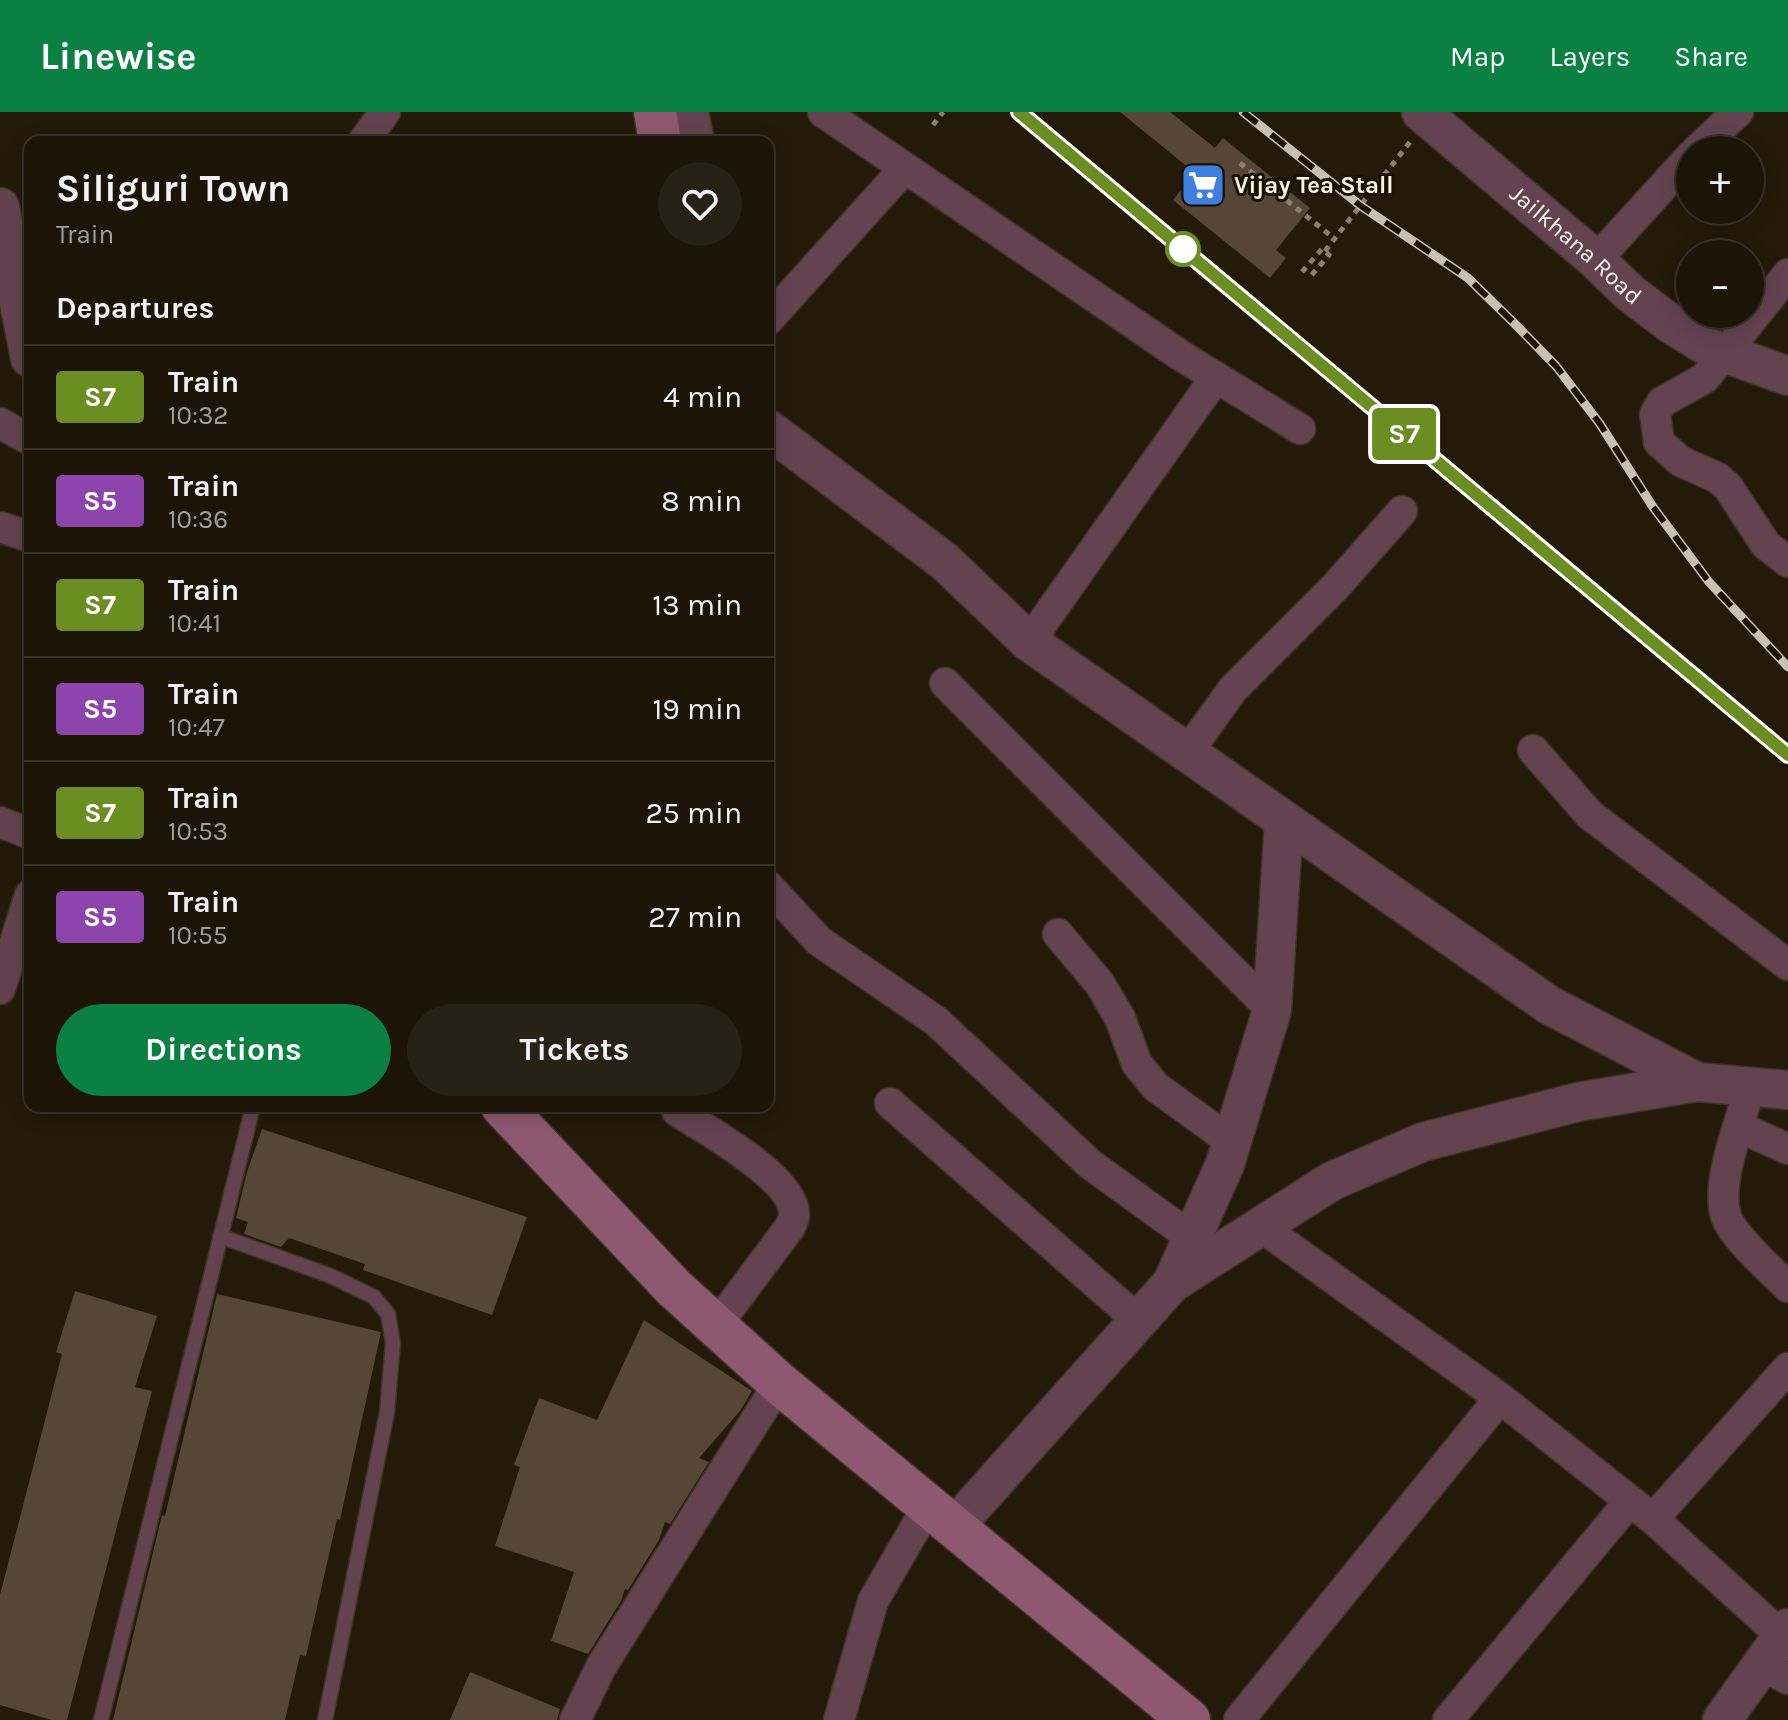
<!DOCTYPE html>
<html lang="en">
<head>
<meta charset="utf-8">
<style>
	:root { --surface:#1b1407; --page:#282115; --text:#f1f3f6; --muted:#a09e9b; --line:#393328; --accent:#0b8043 }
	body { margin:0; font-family:Karla,sans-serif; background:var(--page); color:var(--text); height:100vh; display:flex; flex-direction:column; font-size:30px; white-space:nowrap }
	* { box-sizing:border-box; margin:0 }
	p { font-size:26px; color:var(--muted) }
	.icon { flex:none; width:44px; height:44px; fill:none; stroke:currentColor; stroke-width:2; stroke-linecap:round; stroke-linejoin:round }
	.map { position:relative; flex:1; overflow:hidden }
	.panel { position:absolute; left:24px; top:24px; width:750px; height:976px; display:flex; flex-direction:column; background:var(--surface); border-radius:16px; box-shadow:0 4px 20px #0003,0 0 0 2px var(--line) }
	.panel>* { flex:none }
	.badge { padding:0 16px; border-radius:6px; font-size:28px; line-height:52px }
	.buttons { position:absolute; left:1676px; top:24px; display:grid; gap:16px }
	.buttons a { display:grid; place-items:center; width:88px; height:88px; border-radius:50%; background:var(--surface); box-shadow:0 4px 20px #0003,0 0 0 2px var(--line); font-size:40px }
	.map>.badge { position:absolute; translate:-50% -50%; box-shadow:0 0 0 4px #fff }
	h2 { padding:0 32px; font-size:30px; line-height:72px }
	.round { display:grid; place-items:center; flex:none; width:84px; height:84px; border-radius:42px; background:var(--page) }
	.summary { display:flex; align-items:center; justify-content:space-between; height:136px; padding:0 32px }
	h1 { font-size:38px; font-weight:700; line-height:60px }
	.cta { display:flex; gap:16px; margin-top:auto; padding:16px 32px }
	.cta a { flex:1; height:92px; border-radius:48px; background:var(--accent); color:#fff; font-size:32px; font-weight:700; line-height:92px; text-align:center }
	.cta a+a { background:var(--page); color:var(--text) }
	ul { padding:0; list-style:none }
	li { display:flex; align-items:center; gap:24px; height:104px; padding:0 32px; border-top:2px solid var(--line) }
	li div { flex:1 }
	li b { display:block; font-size:30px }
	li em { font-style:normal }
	li .badge { min-width:88px; font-weight:700; text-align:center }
	header { display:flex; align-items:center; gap:48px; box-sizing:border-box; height:112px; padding:0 40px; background:var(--accent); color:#fff }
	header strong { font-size:38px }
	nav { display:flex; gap:44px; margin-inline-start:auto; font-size:28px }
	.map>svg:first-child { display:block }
	.building { fill:#554636 }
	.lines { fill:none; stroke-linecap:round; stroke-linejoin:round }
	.service-casing { stroke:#3e3424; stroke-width:17 }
	.minor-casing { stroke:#3e3424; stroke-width:33 }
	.tertiary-casing { stroke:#3e3424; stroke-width:41 }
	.secondary-casing { stroke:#3e3424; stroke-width:45 }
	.path { stroke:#898072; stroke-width:5; stroke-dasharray:6 6; stroke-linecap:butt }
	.service { stroke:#644351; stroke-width:14 }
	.minor { stroke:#644351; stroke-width:30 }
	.tertiary { stroke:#644351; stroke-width:38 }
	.secondary { stroke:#8d5870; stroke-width:42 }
	.rail-casing { stroke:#c7c0b3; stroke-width:9 }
	.rail { stroke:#1a1102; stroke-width:6; stroke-dasharray:18; stroke-linecap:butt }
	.line-casing { stroke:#fff; stroke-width:18 }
	.line { stroke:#6b8e23; stroke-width:12 }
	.stop-dot { fill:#fff; stroke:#6b8e23; stroke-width:4 }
	.labels { text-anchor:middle; stroke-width:6; stroke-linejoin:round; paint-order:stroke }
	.poi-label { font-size:24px; font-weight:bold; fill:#f9f2e7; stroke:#1a1102; text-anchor:start }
	.street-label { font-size:24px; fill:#f9f2e7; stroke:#1a1102 }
</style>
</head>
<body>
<header>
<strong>Linewise</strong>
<nav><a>Map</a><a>Layers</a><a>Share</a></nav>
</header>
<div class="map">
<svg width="1788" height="1608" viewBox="0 0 1788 1608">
	<rect width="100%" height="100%" fill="#241a09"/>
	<path class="building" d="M1120 0H1170L1215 36 1223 26 1310 96 1276 138 1286 146 1270 166 1173 88 1195 61Z
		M262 1017 527 1105 492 1203 363 1158 365 1152 289 1126 281 1135 244 1122 248 1110 236 1106 247 1060Z
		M75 1179 157 1204 135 1275 152 1279 67 1608H52L0 1593V1483L62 1242 56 1240Z
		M217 1182 381 1220 340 1408 337 1407 306 1544 300 1543 285 1608H113L162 1403 165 1404Z
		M644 1208 752 1279 740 1299 699 1346 709 1350 670 1412 665 1410 659 1428 628 1478 625 1477 621 1489 588 1542 551 1529 574 1460 495 1434 520 1355 514 1353 539 1286 597 1308Z
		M470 1560 560 1597 557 1608H450Z"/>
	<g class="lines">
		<g class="service-casing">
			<path id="service" d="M220 1124 331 1164 374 1185 388 1202 393 1231 387 1300 325 1608
				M101 1608 253 994"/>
		</g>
		<g class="minor-casing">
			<path id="minor" d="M823 0 1180 243 1300 317
				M363 30 385 0
				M1697 38 1738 0
				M1596 148 1690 45
				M1788 162 1705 266 1662 290 1655 302 1659 330 1680 349 1718 366 1728 375 1766 433 1788 450
				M768 208 905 56
				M0 311 30 328
				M0 415 30 425
				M1029 530 1216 265
				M945 571 1272 898
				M1533 638 1590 703 1788 853
				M1187 641 1233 577 1337 473 1402 399
				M0 710 30 722
				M768 774 819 829 936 909 1090 1052 1192 1126
				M1058 822 1100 872 1120 906 1137 952 1156 975 1232 1030
				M0 877 30 783
				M1750 975C1741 1009 1715 1071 1726 1104 1732 1124 1772 1159 1788 1175
				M890 991 1138 1208
				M677 999C705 1017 796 1067 794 1103 794 1107 792 1111 790 1115L716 1214
				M1739 1015 1788 1037
				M1260 1114 1500 1286 1653 1407 1782 1524
				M1653 1407 1788 1256
				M1761 1553 1788 1567
				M575 1608 601 1555 779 1271
				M839 1608 873 1489 928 1394
				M1239 1608 1500 1286
				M1448 1608 1630 1389"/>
		</g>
		<g class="tertiary-casing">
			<g id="tertiary">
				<path d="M689 0 695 30"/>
				<path id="s1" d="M1421 0 1596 148 1630 181 1671 212 1710 236 1788 264"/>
				<path d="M0 95 30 246"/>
				<path d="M768 317 944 449 1029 530 1549 893 1697 970 1788 978"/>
				<path d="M1172 1171 1332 1069 1423 1030 1578 990 1697 970"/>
				<path d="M954 1415 1172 1171 1225 1052 1272 898 1284 709"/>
				<path d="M1722 1608 1788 1516"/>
			</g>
		</g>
		<g class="secondary-casing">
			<path id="secondary" d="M655 0 660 30
				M502 994 674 1176 779 1271 1189 1608"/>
		</g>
		<path class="path" d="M933 13 943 0
			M1240 51 1335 127
			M1325 139 1410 30
			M1302 160 1322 137 1329 143 1309 166"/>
		<use href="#service" class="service"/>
		<use href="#minor" class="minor"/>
		<use href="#tertiary" class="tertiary"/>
		<use href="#secondary" class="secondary"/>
		<g class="rail-casing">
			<path id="rail" d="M1019 0 1788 643
				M1243 0 1361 94 1468 166 1513 210 1556 254 1600 312 1653 395 1709 470 1788 555"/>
		</g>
		<use href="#rail" class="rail"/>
	</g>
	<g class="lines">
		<g class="line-casing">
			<path id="line" d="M1019 0 1788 643"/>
		</g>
		<use href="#line" class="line"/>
	</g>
	<defs>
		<g id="supermarket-square" transform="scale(2.3)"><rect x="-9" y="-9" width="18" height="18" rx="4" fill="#3f7fe0" stroke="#1a1102"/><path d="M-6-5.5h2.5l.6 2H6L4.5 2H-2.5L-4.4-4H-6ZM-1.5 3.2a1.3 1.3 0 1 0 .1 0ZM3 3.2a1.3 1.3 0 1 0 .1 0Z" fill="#fff"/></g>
	</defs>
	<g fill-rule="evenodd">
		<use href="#supermarket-square" x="1203" y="73"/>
	</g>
	<circle class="stop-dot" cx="1183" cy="137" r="16"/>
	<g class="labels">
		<g class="poi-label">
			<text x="1234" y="81">Vijay Tea Stall</text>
		</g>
		<g class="street-label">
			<text dy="8" stroke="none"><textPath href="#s1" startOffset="204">Jailkhana Road</textPath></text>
		</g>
	</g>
</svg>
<div class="buttons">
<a>+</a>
<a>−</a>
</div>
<b class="badge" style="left:1404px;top:322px;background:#6b8e23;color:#fff">S7</b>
<section class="panel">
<div class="summary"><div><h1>Siliguri Town</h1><p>Train</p></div><a class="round"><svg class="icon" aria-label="heart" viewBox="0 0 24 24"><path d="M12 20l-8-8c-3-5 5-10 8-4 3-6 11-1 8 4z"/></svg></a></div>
<h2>Departures</h2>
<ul>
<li><span class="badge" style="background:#6b8e23;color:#fff">S7</span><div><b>Train</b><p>10:32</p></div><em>4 min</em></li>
<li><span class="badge" style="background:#8e44ad;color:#fff">S5</span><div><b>Train</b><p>10:36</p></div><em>8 min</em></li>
<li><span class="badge" style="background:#6b8e23;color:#fff">S7</span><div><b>Train</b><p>10:41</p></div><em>13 min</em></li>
<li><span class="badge" style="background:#8e44ad;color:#fff">S5</span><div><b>Train</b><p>10:47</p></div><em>19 min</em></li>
<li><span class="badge" style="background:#6b8e23;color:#fff">S7</span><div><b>Train</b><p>10:53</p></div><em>25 min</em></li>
<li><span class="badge" style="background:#8e44ad;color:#fff">S5</span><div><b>Train</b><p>10:55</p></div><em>27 min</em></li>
</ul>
<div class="cta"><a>Directions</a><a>Tickets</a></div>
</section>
</div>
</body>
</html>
